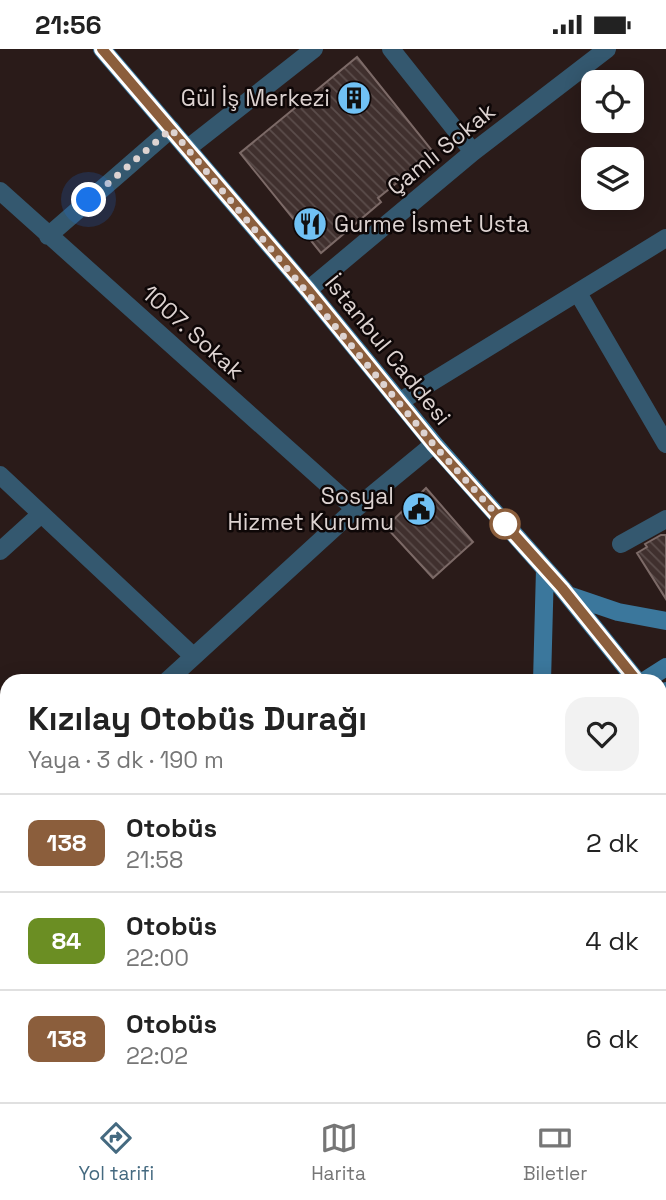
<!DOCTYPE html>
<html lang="tr">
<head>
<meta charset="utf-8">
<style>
	:root { --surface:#fff; --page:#f2f2f2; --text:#222; --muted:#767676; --line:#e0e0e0; --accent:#456a80 }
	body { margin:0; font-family:"Space Grotesk",sans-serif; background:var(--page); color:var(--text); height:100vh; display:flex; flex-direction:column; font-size:26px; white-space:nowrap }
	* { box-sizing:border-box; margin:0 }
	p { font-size:23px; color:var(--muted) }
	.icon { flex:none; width:38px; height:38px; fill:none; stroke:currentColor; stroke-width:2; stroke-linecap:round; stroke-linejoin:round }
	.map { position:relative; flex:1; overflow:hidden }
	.drawer { position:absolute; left:0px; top:625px; width:667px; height:429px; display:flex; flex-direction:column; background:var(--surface); border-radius:21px 21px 0 0; box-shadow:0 4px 18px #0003 }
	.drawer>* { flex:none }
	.badge { padding:0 14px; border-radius:10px; font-size:24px; line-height:46px }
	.fabs { position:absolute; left:581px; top:21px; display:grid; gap:14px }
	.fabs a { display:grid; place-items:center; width:63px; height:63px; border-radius:14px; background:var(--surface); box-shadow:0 4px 18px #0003; font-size:35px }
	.you { position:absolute; width:35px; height:35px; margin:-18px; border:5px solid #fff; border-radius:50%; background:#1a73e8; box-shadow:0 0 0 10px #1a73e833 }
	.map>.badge { position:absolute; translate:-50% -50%; box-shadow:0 0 0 4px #fff }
	.round { display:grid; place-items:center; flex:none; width:74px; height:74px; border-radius:21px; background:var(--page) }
	.overview { display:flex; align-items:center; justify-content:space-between; height:119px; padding:0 28px }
	h1 { font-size:33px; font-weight:600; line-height:52px }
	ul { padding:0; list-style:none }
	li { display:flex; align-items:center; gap:21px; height:98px; padding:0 28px; border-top:2px solid var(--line) }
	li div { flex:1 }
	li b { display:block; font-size:26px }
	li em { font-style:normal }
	li .badge { min-width:77px; font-weight:700; text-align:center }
	.status { display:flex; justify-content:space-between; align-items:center; height:49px; padding:0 35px; background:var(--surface); direction:ltr }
	.status svg { height:19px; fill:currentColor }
	.tabs { display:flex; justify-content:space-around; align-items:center; height:98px; border-top:2px solid var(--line); background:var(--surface); font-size:19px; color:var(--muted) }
	.tabs a { display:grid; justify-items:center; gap:4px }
	.tabs .current { color:var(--accent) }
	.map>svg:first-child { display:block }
	.building { fill:url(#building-back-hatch); stroke:#7c6a67; stroke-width:2 }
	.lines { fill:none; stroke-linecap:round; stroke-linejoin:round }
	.service { stroke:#34586f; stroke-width:12 }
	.minor { stroke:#34586f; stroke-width:18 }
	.secondary { stroke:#3b779c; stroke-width:18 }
	.line-casing { stroke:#fff; stroke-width:16 }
	.line { stroke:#8b5e3c; stroke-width:10 }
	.walk { stroke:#ddd3d1; stroke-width:7; stroke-dasharray:0 12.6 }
	.stop-dot { fill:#fff; stroke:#8b5e3c; stroke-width:3.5 }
	.labels { text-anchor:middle; stroke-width:5; stroke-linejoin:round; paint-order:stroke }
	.poi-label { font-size:23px; fill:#ddd3d1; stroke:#0e0707; text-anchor:end }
	.street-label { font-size:23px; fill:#ddd3d1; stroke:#0e0707 }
</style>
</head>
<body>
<div class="status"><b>21:56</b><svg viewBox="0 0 49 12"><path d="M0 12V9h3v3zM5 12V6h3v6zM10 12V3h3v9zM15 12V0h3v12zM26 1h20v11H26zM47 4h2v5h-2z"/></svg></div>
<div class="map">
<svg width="666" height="1053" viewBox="0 0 666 1053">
	<defs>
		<pattern id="building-back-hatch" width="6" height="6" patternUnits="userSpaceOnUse" patternTransform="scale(1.75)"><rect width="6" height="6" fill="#40302e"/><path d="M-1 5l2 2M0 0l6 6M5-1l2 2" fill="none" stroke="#5b4d4b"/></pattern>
	</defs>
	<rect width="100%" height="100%" fill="#2a1b19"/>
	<path class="building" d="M357 8 434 104 378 149 381 153 321 204 240 104Z
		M426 439 473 493 433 529 386 478Z
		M661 486H666V550L637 504 647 498 645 495Z"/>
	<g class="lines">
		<path class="service" d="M660 1013 666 1021"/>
		<path class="minor" d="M391 0 473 103
			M188 99 314 0
			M0 142 355 460
			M48 187 171 80
			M308 241 473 103 607 0
			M578 244 666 395
			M399 353 666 189
			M0 426 193 607
			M621 495 666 470
			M0 502 41 465
			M167 632 355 460 434 395
			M660 765 666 760
			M0 791 7 784
			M217 1053 227 1046"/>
		<path class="secondary" d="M102 0 308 241 434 395 562 539 637 632
			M568 546 618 563 666 572
			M542 632 545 520
			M644 632 666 618
			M660 646 666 642
			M660 659 666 666
			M660 709 666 710
			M0 1039 7 1035
			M17 1053 28 1046"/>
	</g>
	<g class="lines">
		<g class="line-casing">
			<path id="line" d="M102 0 308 241 434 396 562 539 637 632"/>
		</g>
		<use href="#line" class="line"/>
		<path class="walk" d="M89 151 171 80 434 396 508 478 505 475"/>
	</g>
	<defs>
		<g id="building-disc" transform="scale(1.75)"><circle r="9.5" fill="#70c1f4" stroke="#0e0707"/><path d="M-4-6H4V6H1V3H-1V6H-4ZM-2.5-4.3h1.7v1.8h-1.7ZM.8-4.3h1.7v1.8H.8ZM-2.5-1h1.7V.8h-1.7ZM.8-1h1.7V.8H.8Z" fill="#111"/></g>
		<g id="restaurant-disc" transform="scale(1.75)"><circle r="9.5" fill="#70c1f4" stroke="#0e0707"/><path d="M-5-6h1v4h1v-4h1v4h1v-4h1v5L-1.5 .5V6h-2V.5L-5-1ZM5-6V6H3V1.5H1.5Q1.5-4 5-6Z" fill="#111"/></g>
		<g id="civic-disc" transform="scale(1.75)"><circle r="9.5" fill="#70c1f4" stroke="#0e0707"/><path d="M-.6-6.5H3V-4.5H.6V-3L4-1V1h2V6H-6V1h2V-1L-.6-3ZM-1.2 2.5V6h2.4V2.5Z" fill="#111"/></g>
	</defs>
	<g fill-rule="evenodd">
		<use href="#building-disc" x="354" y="49"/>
		<use href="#restaurant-disc" x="310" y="175"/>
		<use href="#civic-disc" x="419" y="460"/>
	</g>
	<circle class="stop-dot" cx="505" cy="475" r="14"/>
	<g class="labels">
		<g class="poi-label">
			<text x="330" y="57">Gül İş Merkezi</text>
			<text x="334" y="183" text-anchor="start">Gurme İsmet Usta</text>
			<text x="394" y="455">Sosyal<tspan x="394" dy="26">Hizmet Kurumu</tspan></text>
		</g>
		<g class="street-label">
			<text transform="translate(441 100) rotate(-39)" y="8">Çamlı Sokak</text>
			<text transform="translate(193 283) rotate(42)" y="8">1007. Sokak</text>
			<text transform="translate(388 301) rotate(51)" y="8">İstanbul Caddesi</text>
		</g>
	</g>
</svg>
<div class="fabs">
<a><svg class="icon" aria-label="locate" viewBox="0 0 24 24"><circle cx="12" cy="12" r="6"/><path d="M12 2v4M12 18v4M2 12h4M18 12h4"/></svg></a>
<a><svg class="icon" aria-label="layers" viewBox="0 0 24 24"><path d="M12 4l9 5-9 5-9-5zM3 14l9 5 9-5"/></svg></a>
</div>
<div class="you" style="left:89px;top:151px"></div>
<section class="drawer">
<div class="overview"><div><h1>Kızılay Otobüs Durağı</h1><p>Yaya · 3 dk · 190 m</p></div><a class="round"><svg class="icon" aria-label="heart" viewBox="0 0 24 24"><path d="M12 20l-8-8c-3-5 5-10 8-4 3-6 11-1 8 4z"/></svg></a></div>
<ul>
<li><span class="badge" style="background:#8b5e3c;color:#fff">138</span><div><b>Otobüs</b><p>21:58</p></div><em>2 dk</em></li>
<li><span class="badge" style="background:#6b8e23;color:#fff">84</span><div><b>Otobüs</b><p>22:00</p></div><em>4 dk</em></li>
<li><span class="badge" style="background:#8b5e3c;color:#fff">138</span><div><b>Otobüs</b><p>22:02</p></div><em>6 dk</em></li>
</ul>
</section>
</div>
<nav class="tabs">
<a class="current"><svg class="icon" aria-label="directions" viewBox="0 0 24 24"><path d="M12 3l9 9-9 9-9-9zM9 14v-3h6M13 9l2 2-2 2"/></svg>Yol tarifi</a>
<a><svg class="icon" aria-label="map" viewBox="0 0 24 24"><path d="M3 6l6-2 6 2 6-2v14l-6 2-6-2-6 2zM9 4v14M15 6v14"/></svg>Harita</a>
<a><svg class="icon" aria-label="tickets" viewBox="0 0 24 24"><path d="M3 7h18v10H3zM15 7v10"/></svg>Biletler</a>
</nav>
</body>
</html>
